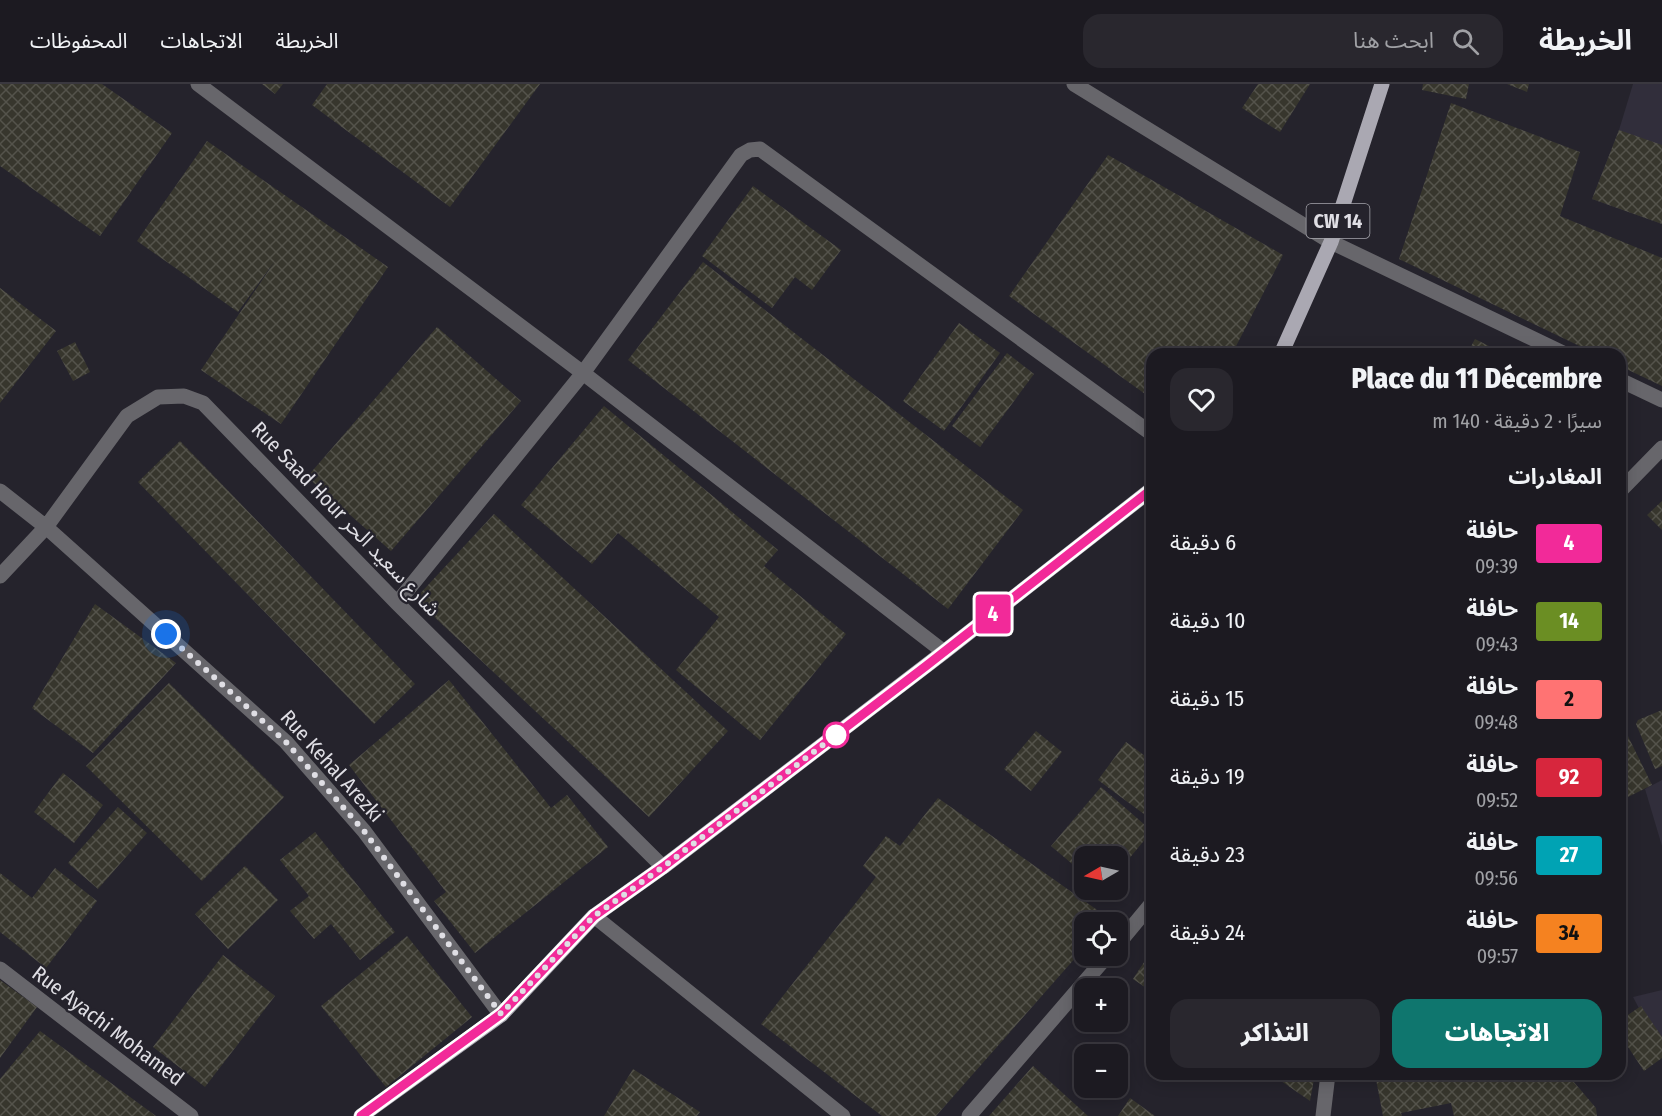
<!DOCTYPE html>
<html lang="ar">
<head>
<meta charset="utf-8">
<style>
	:root { --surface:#1c1a21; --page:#29272e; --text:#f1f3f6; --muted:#a0a1a5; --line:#3a383f; --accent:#0f766e }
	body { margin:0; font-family:"Fira Sans Condensed","Noto Sans Arabic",sans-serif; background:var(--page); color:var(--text); direction:rtl; height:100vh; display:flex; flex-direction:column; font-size:22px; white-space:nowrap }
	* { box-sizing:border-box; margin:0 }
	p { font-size:20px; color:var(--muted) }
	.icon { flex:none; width:33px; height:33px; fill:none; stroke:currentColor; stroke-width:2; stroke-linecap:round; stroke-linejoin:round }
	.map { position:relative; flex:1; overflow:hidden; direction:ltr }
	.drawer { position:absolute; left:1146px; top:264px; width:480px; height:732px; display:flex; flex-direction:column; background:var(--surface); border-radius:18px; box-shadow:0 3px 15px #0003,0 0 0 2px var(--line); direction:rtl }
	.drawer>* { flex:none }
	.badge { padding:0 12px; border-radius:4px; font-size:21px; line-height:39px }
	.needle { width:39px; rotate:261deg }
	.fabs { position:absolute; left:1074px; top:762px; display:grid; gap:12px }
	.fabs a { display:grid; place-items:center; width:54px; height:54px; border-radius:12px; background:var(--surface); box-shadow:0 3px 15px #0003,0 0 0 2px var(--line); font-size:30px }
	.you { position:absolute; width:30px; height:30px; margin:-15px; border:4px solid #fff; border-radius:50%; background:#1a73e8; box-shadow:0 0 0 9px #1a73e833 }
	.map>.badge { position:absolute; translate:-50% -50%; box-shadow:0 0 0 3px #fff }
	h2 { padding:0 24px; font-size:22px; line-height:54px }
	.round { display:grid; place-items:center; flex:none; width:63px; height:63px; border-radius:18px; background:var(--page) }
	.headline { display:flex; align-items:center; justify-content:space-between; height:102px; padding:0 24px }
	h1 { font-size:28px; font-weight:800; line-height:45px }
	.action { display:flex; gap:12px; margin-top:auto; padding:12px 24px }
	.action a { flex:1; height:69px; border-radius:18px; background:var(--accent); color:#fff; font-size:24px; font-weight:800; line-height:69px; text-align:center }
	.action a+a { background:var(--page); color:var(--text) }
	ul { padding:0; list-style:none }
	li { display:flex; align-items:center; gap:18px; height:78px; padding:0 24px }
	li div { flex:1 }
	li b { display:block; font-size:22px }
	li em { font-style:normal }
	li .badge { min-width:66px; font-weight:700; text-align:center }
	header { display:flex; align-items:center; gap:36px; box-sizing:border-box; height:84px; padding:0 30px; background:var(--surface); border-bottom:2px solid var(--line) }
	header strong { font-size:28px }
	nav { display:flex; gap:33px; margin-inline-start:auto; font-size:21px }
	.search { width:420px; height:54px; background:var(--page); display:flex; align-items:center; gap:15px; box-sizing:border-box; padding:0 21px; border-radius:18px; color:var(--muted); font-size:22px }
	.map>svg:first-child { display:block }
	.built { fill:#312e3b }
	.building { fill:url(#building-cross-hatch) }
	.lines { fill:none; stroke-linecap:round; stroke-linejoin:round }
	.street { stroke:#67666b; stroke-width:15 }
	.primary { stroke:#aaa8b2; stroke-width:15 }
	.line-casing { stroke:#fff; stroke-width:14 }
	.line { stroke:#f22a99; stroke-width:9 }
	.walk { stroke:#dfdee4; stroke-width:6; stroke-dasharray:0 10.8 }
	.stop-dot { fill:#fff; stroke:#f22a99; stroke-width:3 }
	.labels { text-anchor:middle; stroke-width:4.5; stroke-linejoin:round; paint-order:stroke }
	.shield { fill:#25232c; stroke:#a7a6ad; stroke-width:1.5 }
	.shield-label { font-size:20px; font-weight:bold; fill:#dfdee4 }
	.street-label { font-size:21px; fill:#dfdee4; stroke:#25232c }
</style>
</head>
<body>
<header>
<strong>الخريطة</strong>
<div class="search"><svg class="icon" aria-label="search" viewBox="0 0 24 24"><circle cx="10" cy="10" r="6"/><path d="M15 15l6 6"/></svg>ابحث هنا</div>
<nav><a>الخريطة</a><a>الاتجاهات</a><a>المحفوظات</a></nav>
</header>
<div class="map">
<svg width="1662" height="1032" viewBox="0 0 1662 1032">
	<defs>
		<pattern id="building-cross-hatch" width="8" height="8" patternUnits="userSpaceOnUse" patternTransform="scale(1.5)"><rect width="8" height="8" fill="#37362d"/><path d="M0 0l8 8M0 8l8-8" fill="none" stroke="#54534b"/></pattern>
	</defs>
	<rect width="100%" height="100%" fill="#25232c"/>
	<path class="built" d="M1633 0H1662V140L1592 115 1619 46Z
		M1662 696V762L1645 705Z
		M1662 906V968L1633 913Z"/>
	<path class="building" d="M0 0H102L172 49 100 152 0 82Z
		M262 0H283L275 10Z
		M327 0H540L450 123 312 21Z
		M1258 0H1310L1280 48 1242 24Z
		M1423 0H1469L1466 15 1422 6Z
		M1507 0H1529L1527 8Z
		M1451 19 1580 68 1560 132 1662 174V302L1620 282V270H1596L1399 175Z
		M1619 46 1662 61V140L1592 115Z
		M207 57 388 183 281 340 201 286 277 174 238 228 137 157Z
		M1108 71 1283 171 1232 270H1152V315L1009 212Z
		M753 102 841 166 812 206 795 193 772 224 702 172Z
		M703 178 1023 426 948 525 628 276Z
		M0 204 56 247 0 319Z
		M959 239 1000 269 944 347 903 317Z
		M437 243 521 317 391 467 307 393Z
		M1475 255 1505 270H1467Z
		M75 258 90 288 73 297 57 267Z
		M1007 269 1034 290 980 363 952 342Z
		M604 322 778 466 764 482 846 550 760 656 676 586 719 533 618 449 592 480 521 421Z
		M180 357 415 600 374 640 138 398Z
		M1662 417V446L1647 431Z
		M494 430 728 647 649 733 415 515Z
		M95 520 176 579 93 669 32 624Z
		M449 596 551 724 567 711 608 763 475 869 434 817 446 808 349 681Z
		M169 599 284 713 202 797 86 682Z
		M1662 626V682L1655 685 1636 640 1638 636Z
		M1620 636 1652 701 1620 717Z
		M1036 647 1062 668 1031 707 1004 685Z
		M1126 658 1152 677V736L1098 696Z
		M63 689 103 721 74 759 34 728Z
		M1101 703 1152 747 1118 788V772H1084V790L1051 762Z
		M938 714 1110 835 1107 838H1084V864L936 1032H882L761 940 876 793 863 782 886 752 900 762Z
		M118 723 147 749 98 805 68 779Z
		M315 748 395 848 360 876 331 840 314 855 290 827 309 812 280 776Z
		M245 782 278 816 228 865 195 830Z
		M55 784 97 817 46 884 0 848V789L32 814Z
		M407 852 472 933 386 1003 321 922Z
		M1152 866V908L1133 895Z
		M223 871 275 912 205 1003 153 963Z
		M0 896 37 923 0 974Z
		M1641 922 1662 953V974L1644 987 1620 951V942L1625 939 1622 935Z
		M40 947 156 1032H0V995Z
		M1033 982 1088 1032H989Z
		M633 985 700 1028 697 1032H604Z
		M1271 990H1315L1310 1017Z
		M1375 990H1567L1596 1024 1597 1032H1454L1451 1019 1401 1029 1402 1032H1383Z
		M1130 1014 1155 1032H1118Z"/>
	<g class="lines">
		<path class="street" d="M198 0 583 289 944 568
			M1074 0 1331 158 1565 270
			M1620 296 1662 316
			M0 407 46 443 286 658 364 747 501 931
			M1620 407 1662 364
			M0 492 46 443 127 332 158 313 184 312 203 319 397 519 663 783
			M397 519 583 289 741 71 750 66 760 65 1152 350
			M594 832 843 1032
			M1118 860 1152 819
			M0 885 191 1032
			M969 1032 1107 872
			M1323 1032 1328 990"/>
		<path class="primary" d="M1281 270 1331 158 1382 0
			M361 1032 501 931 594 832 663 783 944 568 1152 405"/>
	</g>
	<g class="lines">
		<g class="line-casing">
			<path id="line" d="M361 1032 501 930 594 832 663 783 926 582 1152 405"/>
		</g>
		<use href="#line" class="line"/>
		<path class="walk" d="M166 550 286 658 364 747 501 930 594 832 663 783 836 651"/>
	</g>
	<circle class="stop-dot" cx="836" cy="651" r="12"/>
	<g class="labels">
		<rect class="shield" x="1306.5" y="120" width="63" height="34" rx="4.5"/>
		<g class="shield-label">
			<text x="1338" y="144">CW 14</text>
		</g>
		<g class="street-label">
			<text transform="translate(346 435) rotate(46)" y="7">Rue Saad Hour شارع سعيد الحر</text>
			<text transform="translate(332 682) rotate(48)" y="7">Rue Kehal Arezki</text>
			<text transform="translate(108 942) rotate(37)" y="7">Rue Ayachi Mohamed</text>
		</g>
	</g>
</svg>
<div class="fabs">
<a><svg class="needle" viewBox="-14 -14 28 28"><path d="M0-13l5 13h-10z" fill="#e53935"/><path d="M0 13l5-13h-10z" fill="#a0a1a5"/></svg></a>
<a><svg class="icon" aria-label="locate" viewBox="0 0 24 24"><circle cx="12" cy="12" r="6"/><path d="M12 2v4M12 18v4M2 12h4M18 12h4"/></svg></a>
<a>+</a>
<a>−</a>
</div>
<div class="you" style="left:166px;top:550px"></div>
<b class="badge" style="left:993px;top:530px;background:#f22a99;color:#fff">4</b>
<section class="drawer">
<div class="headline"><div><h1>Place du 11 Décembre</h1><p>سيرًا · 2 دقيقة · 140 m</p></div><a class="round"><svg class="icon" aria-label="heart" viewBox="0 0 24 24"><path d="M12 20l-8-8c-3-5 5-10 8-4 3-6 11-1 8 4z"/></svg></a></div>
<h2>المغادرات</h2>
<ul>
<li><span class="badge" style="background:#f22a99;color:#fff">4</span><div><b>حافلة</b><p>09:39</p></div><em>6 دقيقة</em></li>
<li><span class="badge" style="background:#6b8e23;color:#fff">14</span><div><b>حافلة</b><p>09:43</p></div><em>10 دقيقة</em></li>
<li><span class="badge" style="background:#ff7373;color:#111">2</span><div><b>حافلة</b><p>09:48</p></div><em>15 دقيقة</em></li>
<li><span class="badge" style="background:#d7263d;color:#fff">92</span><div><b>حافلة</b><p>09:52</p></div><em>19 دقيقة</em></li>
<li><span class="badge" style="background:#00a3b4;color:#fff">27</span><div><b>حافلة</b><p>09:56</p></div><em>23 دقيقة</em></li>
<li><span class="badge" style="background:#f58220;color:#111">34</span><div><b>حافلة</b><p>09:57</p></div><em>24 دقيقة</em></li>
</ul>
<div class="action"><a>الاتجاهات</a><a>التذاكر</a></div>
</section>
</div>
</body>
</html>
